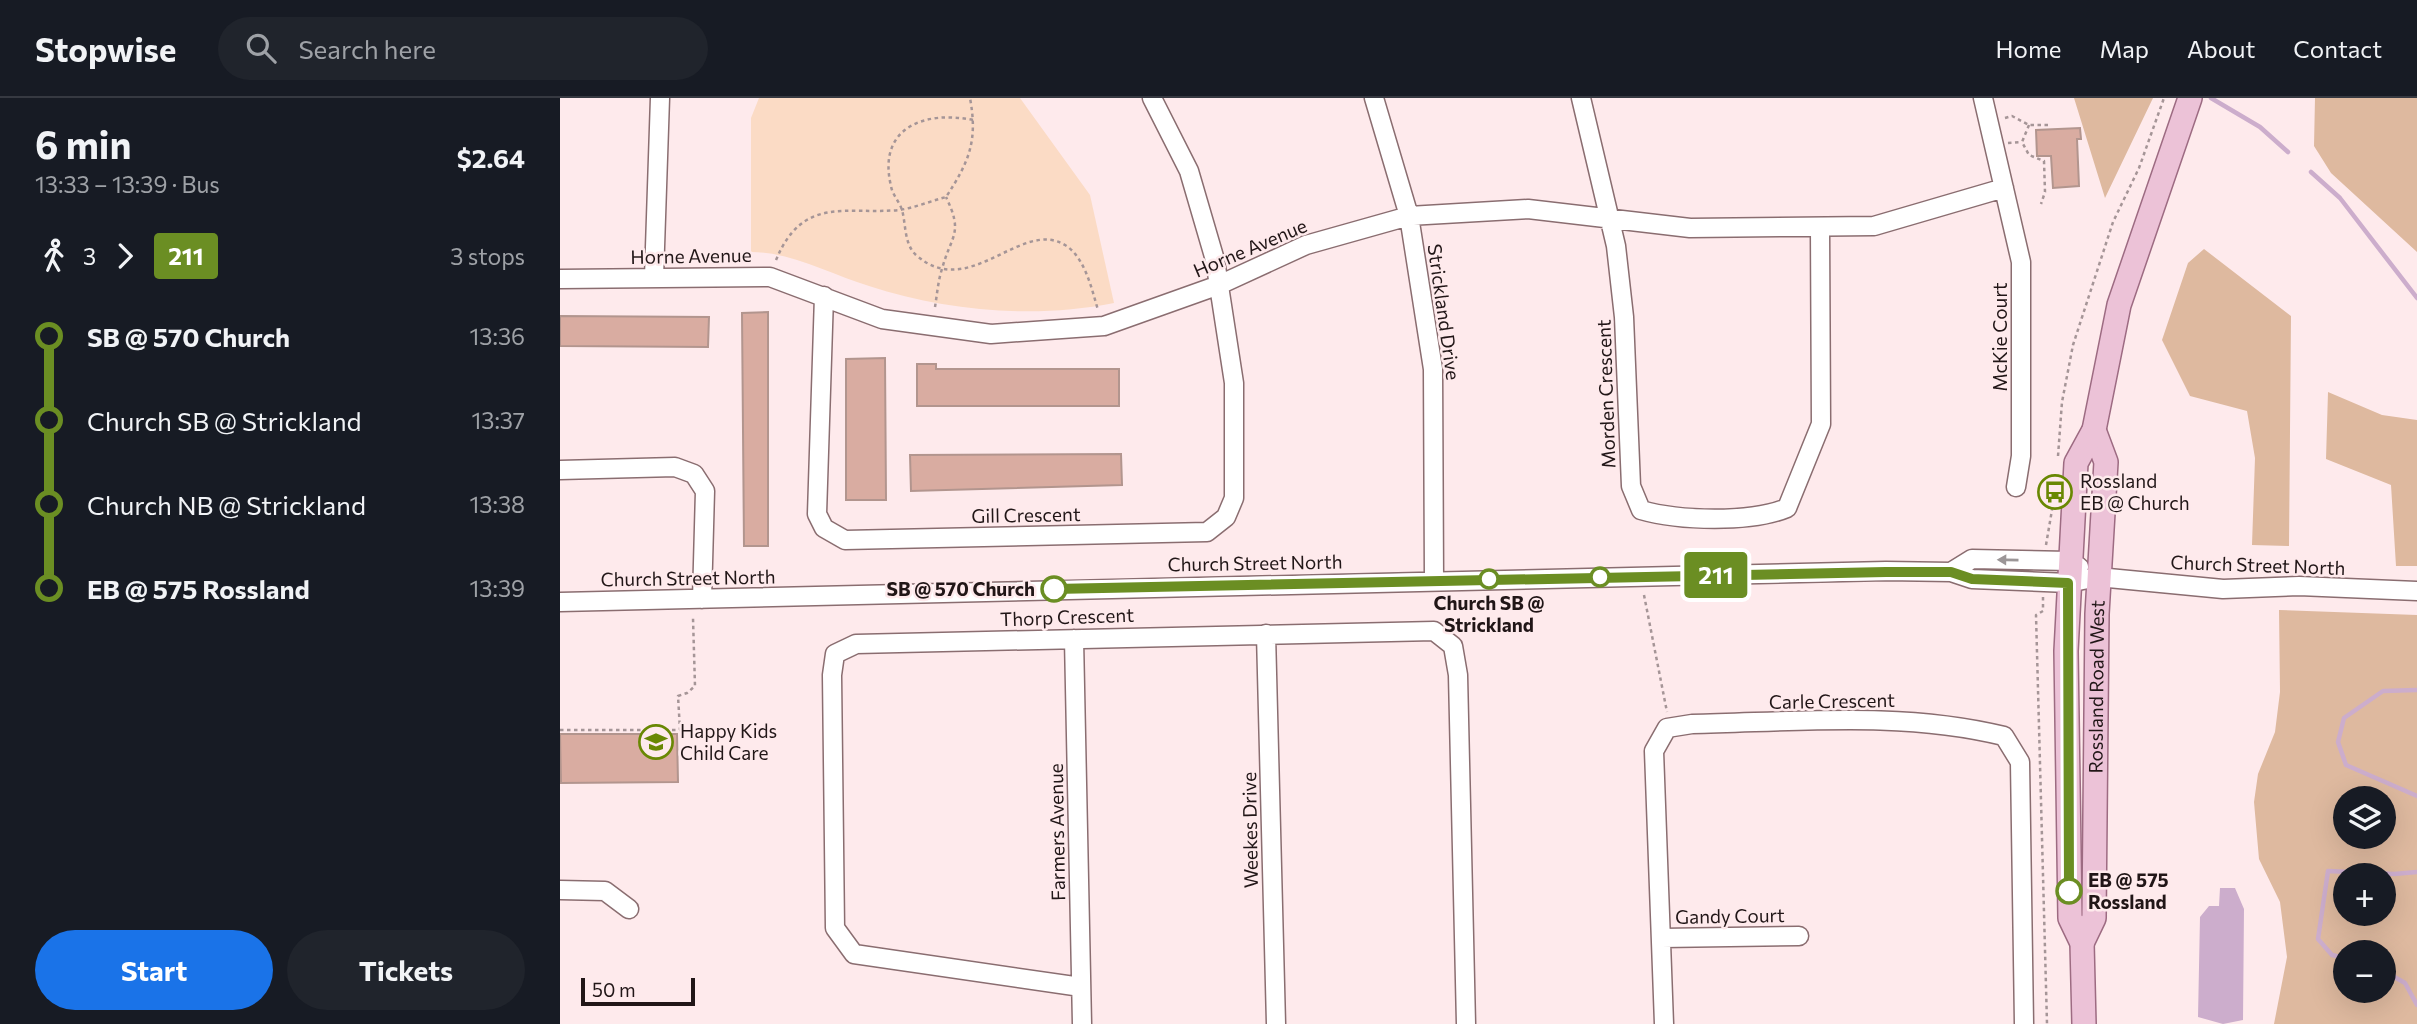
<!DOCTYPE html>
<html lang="en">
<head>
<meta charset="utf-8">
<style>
	:root { --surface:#171b24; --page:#20242c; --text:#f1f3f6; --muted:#9ea1a6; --line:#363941; --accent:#1a73e8 }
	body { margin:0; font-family:Commissioner,sans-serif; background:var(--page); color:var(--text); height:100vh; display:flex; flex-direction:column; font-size:26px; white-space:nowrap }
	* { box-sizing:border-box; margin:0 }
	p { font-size:23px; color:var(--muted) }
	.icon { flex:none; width:38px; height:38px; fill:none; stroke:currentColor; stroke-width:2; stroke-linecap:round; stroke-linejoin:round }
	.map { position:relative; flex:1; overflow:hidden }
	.panel { display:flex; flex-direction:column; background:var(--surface); width:560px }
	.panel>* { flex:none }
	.badge { padding:0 14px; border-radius:5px; font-size:24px; line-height:46px }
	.buttons { position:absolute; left:1773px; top:688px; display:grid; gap:14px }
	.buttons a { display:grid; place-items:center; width:63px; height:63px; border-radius:50%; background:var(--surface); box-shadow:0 7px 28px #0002; font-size:35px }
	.scale { position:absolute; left:21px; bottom:18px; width:114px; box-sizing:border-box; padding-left:7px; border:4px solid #211617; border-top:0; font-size:19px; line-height:24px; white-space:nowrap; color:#211617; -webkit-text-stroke:5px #feeaec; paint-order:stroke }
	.map>.badge { position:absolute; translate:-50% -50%; box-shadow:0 0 0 4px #fff }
	.legs { display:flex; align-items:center; gap:10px; height:77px; padding:0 35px; font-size:23px }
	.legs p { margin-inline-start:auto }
	.headline { display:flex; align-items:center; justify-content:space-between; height:119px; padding:0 35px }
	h1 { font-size:38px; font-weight:700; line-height:52px }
	.button { display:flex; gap:14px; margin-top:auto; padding:14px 35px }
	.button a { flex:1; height:80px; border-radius:42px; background:var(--accent); color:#fff; font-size:28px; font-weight:700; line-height:80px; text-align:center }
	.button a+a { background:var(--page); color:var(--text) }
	ul { padding:0 35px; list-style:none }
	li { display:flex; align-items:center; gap:24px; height:84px; font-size:26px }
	li i { display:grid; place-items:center; width:10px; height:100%; margin:0 9px; background:currentColor }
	li i::after { content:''; width:18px; height:18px; margin:-9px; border:5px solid; border-radius:50%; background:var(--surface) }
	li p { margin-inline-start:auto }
	li:first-child i { background:linear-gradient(#0000 50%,currentColor 0) }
	li:last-child i { background:linear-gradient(currentColor 50%,#0000 0) }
	header { display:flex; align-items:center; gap:42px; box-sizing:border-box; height:98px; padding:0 35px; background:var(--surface); border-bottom:2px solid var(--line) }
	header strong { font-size:33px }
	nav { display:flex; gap:38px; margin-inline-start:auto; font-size:24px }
	.search { width:490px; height:63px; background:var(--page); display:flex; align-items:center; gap:18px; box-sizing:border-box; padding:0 24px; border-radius:38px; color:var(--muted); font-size:26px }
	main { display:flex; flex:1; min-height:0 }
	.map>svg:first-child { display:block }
	.green { fill:#fbdbc5 }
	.forest { fill:#deb99f; fill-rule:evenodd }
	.water { fill:#ccadcc }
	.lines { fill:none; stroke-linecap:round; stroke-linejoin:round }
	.stream { stroke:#ccadcc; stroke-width:4.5 }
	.building { fill:#d9aca1; stroke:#b2958e; stroke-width:2 }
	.minor-casing { stroke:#8a6d70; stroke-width:21 }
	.major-casing { stroke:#9d6b82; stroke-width:26 }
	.path { stroke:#a59597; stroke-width:2.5; stroke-dasharray:3.5 3.5; stroke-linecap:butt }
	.minor { stroke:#fff; stroke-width:18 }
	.major { stroke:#ecc2d7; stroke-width:23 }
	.oneway { fill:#9b9697 }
	.line-1-casing { stroke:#fff; stroke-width:16 }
	.line-1 { stroke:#6b8e23; stroke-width:10 }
	.stop-1-dot { fill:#fff; stroke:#6b8e23; stroke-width:3.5 }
	.labels { text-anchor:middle; stroke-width:5; stroke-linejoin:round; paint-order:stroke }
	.street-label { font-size:19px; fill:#211617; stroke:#feeaec }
	.poi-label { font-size:19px; fill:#211617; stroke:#feeaec; text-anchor:start }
	.stop-label { font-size:19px; font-weight:bold; fill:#211617; stroke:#feeaec; text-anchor:end }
</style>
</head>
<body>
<header>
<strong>Stopwise</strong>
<div class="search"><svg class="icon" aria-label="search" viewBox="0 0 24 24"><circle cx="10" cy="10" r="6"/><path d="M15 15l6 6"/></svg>Search here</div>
<nav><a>Home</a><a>Map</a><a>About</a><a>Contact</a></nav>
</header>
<main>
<section class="panel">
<div class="headline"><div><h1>6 min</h1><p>13:33 – 13:39 · Bus</p></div><b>$2.64</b></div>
<div class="legs"><svg class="icon" aria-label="walk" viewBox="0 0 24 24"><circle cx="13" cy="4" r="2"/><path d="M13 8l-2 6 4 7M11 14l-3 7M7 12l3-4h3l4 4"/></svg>3<svg class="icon" aria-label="forward" viewBox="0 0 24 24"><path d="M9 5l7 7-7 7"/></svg><b class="badge" style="background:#6b8e23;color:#fff">211</b><p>3 stops</p></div>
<ul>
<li><i style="color:#6b8e23"></i><b>SB @ 570 Church</b><p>13:36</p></li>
<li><i style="color:#6b8e23"></i><span>Church SB @ Strickland</span><p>13:37</p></li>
<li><i style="color:#6b8e23"></i><span>Church NB @ Strickland</span><p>13:38</p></li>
<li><i style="color:#6b8e23"></i><b>EB @ 575 Rossland</b><p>13:39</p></li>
</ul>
<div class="button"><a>Start</a><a>Tickets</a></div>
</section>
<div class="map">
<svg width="1857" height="926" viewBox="0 0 1857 926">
	<rect width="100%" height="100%" fill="#feeaec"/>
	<path class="green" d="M199 0H460L530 97 554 205C474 221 386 213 309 188 270 176 231 154 191 154V20Z"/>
	<path class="forest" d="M1514 0H1593L1545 100Z
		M1755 0H1857V154L1771 75 1754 48Z
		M1644 151 1731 218 1729 448 1692 447 1695 360 1687 313 1630 298 1602 242 1628 165Z
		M1768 294 1822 317 1857 322V468H1836L1831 387 1766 361Z
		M1719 512 1857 517V926H1714L1727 859 1720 804 1699 761 1694 704 1698 676 1715 634 1720 594ZM1785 700H1824V738H1785ZM1785 777H1824V816H1785ZM1785 854H1824V892H1785Z"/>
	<path class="water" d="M1660 790H1675L1684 811 1683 922 1663 926 1638 919 1640 819 1649 808H1659Z"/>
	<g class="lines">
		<path class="stream" d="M1651 0 1700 29 1728 54
			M1751 74 1780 100 1857 200
			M1857 592 1823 593 1784 620 1778 644 1786 667 1857 698
			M1785 860 1772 857 1758 841 1768 773 1834 776 1857 774
			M1824 873 1845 885 1857 907"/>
	</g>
	<path class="building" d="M1520 30 1521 41H1517L1519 88 1493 90 1491 58H1477L1476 32Z
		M208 214V448H184L182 215Z
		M0 218 149 219 148 249 0 248Z
		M325 260 326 402H286V261Z
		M357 266H376V271H559V308H357Z
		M561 356 562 387 351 393 350 357Z
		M0 636H117L118 684 1 685Z"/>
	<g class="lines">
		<g class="minor-casing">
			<path id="minor" d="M814 0 849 118 873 271 874 482
				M1021 0 1056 148 1064 219 1071 388 1081 412C1119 423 1191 425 1227 410L1261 326 1260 130
				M1423 0 1461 164V358L1456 389
				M94 179 100 0
				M0 181 210 179 322 221 431 236 544 228 659 187 746 147 849 118 968 111 1130 130 1314 128 1444 90
				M264 198 257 416 264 430 285 442 647 434 666 419 674 400V285L655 162 629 73 592 0
				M0 372 115 369 134 376 145 393 142 501
				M1391 474 1412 461 1509 463 1519 469
				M0 504 1326 473 1391 474 1412 481 1508 485 1538 479 1663 491 1739 488 1857 493
				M706 536 716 926
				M514 541 522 926
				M0 792 45 793 69 811
				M1102 840 1239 838
				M521 889 294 856 275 830 272 577 275 556 296 546 874 533 893 548 898 577 906 926
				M1104 926 1094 653 1107 630 1132 626C1236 624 1343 613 1444 638L1460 664 1464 926"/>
		</g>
		<g class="major-casing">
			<g id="major">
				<path id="s1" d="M1522 845 1534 820 1537 516 1546 364 1534 332"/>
				<path d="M1524 926 1522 845 1510 820 1506 553 1516 365 1534 332 1559 207 1630 0"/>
			</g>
		</g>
		<path class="path" d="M1445 20 1452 18 1469 27H1490
			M413 22C364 12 317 30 331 88 332 96 339 103 342 112 346 126 344 146 356 157 409 204 461 120 505 147 525 159 532 192 538 212
			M1469 27 1462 44 1469 57 1484 63 1485 94 1481 106
			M1448 45 1462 44
			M216 162C243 97 286 117 339 112 354 110 371 103 386 99 409 64 418 43 410 0
			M375 209C377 197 378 183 382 171 391 137 404 136 386 99
			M1498 358 1502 304 1513 247 1553 124 1579 70 1604 0
			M1486 447 1493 406
			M1084 497 1107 614
			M1483 499V513L1476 517 1487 926
			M0 632H120L118 598 127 595 135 588 133 520"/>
		<use href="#minor" class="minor"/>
		<use href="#major" class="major"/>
	</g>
	<defs><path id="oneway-solid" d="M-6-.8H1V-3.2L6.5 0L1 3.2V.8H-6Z" transform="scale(1.75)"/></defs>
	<use class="oneway" href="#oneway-solid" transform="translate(1448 462) rotate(-179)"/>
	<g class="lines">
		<g class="line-1-casing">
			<path id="line-1" d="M494 491 1326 474H1391L1412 481 1508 485 1509 793"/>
		</g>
		<use href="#line-1" class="line-1"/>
	</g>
	<defs>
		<g id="bus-ring" transform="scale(1.75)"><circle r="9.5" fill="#feeaec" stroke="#698803" stroke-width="1.5"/><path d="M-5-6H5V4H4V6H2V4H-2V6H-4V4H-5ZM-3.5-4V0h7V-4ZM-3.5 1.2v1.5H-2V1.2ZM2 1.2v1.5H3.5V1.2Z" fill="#698803"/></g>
		<g id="school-ring" transform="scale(1.75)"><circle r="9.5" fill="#feeaec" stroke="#698803" stroke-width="1.5"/><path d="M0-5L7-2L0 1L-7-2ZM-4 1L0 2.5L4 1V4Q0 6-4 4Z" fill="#698803"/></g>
	</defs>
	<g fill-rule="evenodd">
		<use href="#bus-ring" x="1495" y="394"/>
		<use href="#school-ring" x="96" y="644"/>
	</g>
	<g class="stop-1-dot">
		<circle cx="1040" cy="479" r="9"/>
		<circle cx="929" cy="481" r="9"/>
		<circle cx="494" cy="491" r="12"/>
		<circle cx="1509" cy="793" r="12"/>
	</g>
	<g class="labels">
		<g class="street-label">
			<text transform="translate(690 150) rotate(-23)" y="7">Horne Avenue</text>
			<text transform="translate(131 158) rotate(-1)" y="7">Horne Avenue</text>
			<text transform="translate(884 214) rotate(82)" y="7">Strickland Drive</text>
			<text transform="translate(1440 239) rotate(-90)" y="7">McKie Court</text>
			<text transform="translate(1046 296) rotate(-92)" y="7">Morden Crescent</text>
			<text transform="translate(466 417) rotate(-1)" y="7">Gill Crescent</text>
			<text transform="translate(695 465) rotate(-1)" y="7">Church Street North</text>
			<text transform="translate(1698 467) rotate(2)" y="7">Church Street North</text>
			<text transform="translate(128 480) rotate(-1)" y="7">Church Street North</text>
			<text transform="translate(507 519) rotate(-2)" y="7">Thorp Crescent</text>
			<text dy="7" stroke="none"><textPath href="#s1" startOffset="259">Rossland Road West</textPath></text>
			<text transform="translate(1272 603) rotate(-1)" y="7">Carle Crescent</text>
			<text transform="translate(690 732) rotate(-91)" y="7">Weekes Drive</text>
			<text transform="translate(497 734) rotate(-91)" y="7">Farmers Avenue</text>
			<text transform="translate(1170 818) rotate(-1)" y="7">Gandy Court</text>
		</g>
		<g class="poi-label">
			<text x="1520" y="390">Rossland<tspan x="1520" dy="22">EB @ Church</tspan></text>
			<text x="120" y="640">Happy Kids<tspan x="120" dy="22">Child Care</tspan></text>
		</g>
		<g class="stop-label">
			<text x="475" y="498">SB @ 570 Church</text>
			<text x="929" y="512" text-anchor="middle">Church SB @<tspan x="929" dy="22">Strickland</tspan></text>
			<text x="1528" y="789" text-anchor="start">EB @ 575<tspan x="1528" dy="22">Rossland</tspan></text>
		</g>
	</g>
</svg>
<div class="buttons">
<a><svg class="icon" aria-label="layers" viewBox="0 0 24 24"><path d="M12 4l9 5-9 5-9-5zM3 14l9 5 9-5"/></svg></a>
<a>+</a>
<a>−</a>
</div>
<div class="scale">50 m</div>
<b class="badge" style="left:1156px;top:477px;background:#6b8e23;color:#fff">211</b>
</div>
</main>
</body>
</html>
